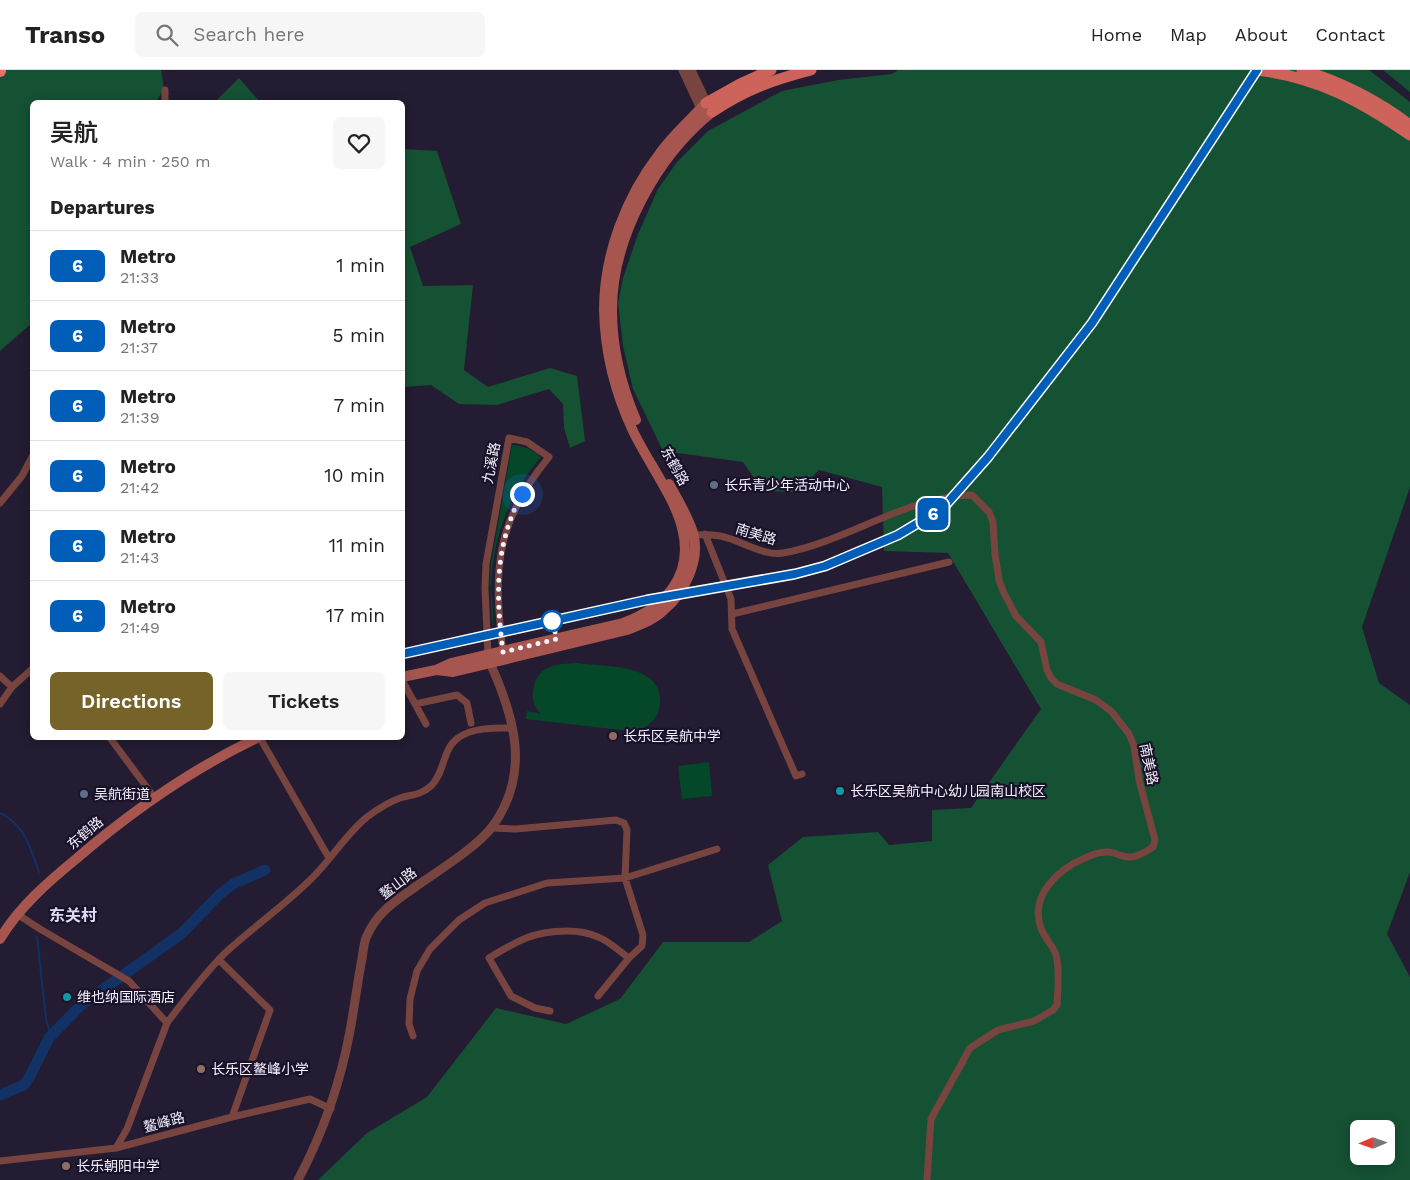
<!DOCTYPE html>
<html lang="en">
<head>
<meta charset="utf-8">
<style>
	:root { --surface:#fff; --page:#f6f6f6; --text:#222; --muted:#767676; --line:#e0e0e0; --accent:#75632a }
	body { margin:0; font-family:"Work Sans","Noto Sans SC",sans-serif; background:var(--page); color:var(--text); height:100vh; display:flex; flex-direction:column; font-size:19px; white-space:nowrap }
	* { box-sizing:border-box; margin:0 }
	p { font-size:16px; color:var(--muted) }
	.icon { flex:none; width:28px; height:28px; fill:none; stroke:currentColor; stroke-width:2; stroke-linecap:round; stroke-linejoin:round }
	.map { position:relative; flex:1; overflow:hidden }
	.drawer { position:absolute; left:30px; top:30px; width:375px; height:640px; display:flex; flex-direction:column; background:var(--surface); border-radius:8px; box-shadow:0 2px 12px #0003 }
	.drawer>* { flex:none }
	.badge { padding:0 10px; border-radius:8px; font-size:18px; line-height:32px }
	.needle { width:32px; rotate:268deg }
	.buttons { position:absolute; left:1350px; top:1050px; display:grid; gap:10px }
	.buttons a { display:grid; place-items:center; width:45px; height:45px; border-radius:8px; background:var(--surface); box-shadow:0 2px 12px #0003; font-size:25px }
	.you { position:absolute; width:25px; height:25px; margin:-12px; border:4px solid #fff; border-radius:50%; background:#1a73e8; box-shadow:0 0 0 8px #1a73e833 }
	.map>.badge { position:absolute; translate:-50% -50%; box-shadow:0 0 0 2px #fff }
	h2 { padding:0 20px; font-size:19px; line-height:45px }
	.round { display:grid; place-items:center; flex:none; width:52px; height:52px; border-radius:8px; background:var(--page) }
	.headline { display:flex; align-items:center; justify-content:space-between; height:85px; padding:0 20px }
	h1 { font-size:24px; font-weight:600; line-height:38px }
	.primary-button { display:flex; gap:10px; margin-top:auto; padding:10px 20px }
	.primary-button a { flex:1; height:58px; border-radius:8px; background:var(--accent); color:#fff; font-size:20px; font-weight:600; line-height:58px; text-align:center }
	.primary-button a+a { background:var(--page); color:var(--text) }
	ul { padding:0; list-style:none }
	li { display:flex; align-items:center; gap:15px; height:70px; padding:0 20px; border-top:1px solid var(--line) }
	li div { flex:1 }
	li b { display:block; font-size:19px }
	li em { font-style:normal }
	li .badge { min-width:55px; font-weight:700; text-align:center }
	header { display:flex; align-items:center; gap:30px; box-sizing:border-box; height:70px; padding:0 25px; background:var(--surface); border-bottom:1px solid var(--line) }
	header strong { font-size:24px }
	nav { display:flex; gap:28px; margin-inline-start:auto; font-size:18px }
	.search { width:350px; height:45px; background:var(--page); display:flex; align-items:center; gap:12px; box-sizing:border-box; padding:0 18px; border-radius:8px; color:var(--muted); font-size:19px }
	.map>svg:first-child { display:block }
	.green { fill:#044829 }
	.forest { fill:#155133; fill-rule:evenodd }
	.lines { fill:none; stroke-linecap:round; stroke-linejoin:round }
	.stream { stroke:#123165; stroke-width:2 }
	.river { stroke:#123165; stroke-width:11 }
	.minor { stroke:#77443f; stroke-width:7 }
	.tertiary { stroke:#77443f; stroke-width:9 }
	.secondary { stroke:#a7564f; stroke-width:10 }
	.primary { stroke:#cd635b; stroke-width:11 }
	.motorway { stroke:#ee6f66; stroke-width:12 }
	.line-casing { stroke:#fff; stroke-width:11 }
	.line { stroke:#005eb8; stroke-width:8 }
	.walk { stroke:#f4f1fe; stroke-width:5; stroke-dasharray:0 9 }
	.service-dot { fill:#5c6f8a; stroke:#191228; stroke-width:2 }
	.stop-dot { fill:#fff; stroke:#005eb8; stroke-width:2.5 }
	.education-dot { fill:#8d6e63; stroke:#191228; stroke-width:2 }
	.culture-dot { fill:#0f9aa8; stroke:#191228; stroke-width:2 }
	.labels { text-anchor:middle; stroke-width:4.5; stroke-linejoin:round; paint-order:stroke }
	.street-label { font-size:14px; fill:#f4f1fe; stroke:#191228 }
	.poi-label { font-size:14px; fill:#f4f1fe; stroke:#191228; text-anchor:start }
	.quarter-label { font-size:16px; font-weight:bold; fill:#e1d9f8; stroke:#191228 }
</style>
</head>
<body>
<header>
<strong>Transo</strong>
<div class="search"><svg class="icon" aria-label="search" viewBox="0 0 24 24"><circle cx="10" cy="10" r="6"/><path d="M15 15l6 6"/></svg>Search here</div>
<nav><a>Home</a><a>Map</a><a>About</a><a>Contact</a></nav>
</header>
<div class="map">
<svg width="1410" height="1110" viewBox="0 0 1410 1110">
	<rect width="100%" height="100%" fill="#231c32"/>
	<path class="green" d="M512 375C524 376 532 379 541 387 509 423 492 470 491 518 491 529 495 546 492 556L490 512 491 494Z
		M577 593C605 597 664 593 660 634 659 647 651 655 639 660L638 662 526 649 527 641 541 644C535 638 532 631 533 623 535 596 554 594 577 593Z
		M709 692 712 726 682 729 678 696Z"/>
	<path class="forest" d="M0 0H161L164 19 156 32H32V253L0 281Z
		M898 0H1369L1410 32V417L1362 557 1379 613 1410 635V802L1387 864 1410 907V1110H318L367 1063 427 1027 496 938 566 954 620 929 663 872H749L782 851 768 795 803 767 878 762 889 775 932 771V740L971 738 1041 639 948 483 884 481 882 417 819 400 797 422 763 421 743 392 663 381 633 319 623 276 618 233 623 208 638 164 658 119 677 92 708 61 782 21 838 10 892 4ZM1359 1059H1386V1086H1359Z
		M1383 0H1410V22Z
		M239 8 260 32H215Z
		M403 79 437 81 461 154 410 177 423 216 473 215 464 300 488 317 550 298 577 306 585 371 570 378 564 358 563 334 549 319 497 335 459 334 431 315 403 317Z"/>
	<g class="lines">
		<path class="stream" d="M0 743C25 755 30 778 39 802
			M37 867 46 949 51 966"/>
		<path class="river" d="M0 1025 24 1015 30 1006 49 968 81 935 181 864 220 824 233 814 265 800"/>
		<path class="minor" d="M165 32V20
			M0 433 22 406 32 387
			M705 464 731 529 732 559 796 706 802 704
			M694 465C703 464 711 464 720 466 739 469 764 487 783 483 847 472 906 426 972 425L989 442 993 452 995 484 999 510 1004 523 1016 546 1041 572 1047 600 1051 608 1057 614 1096 630 1112 642 1129 664 1134 676 1139 710 1155 770 1153 777C1147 781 1137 788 1129 787 1124 787 1119 785 1114 783 1104 780 1094 784 1085 788 1058 799 1029 826 1041 858 1044 868 1053 875 1056 885 1060 899 1058 920 1057 935L1053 940 1034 951 998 960 970 978 931 1049 927 1110
			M732 544 949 492
			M488 585 485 518 486 494 509 368 527 372 549 387C495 452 493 500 503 582
			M0 606 12 617
			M402 610 426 654
			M0 634 12 617 32 599
			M415 634 457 625 467 633 471 653
			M110 668 154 727
			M260 668 329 788
			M492 758 516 759 616 750 624 753 627 760 625 808 643 865 642 876 629 888 598 926
			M17 844 40 859 129 911 167 953 127 1059 116 1078
			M219 890 270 940 232 1047
			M550 941 535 938 511 926 489 888C517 871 533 861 567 861 578 861 587 862 598 867 609 871 619 881 629 888
			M167 953C185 929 204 904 225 883 253 857 284 836 311 809 331 790 345 765 367 747 375 741 389 732 400 728 413 724 419 726 431 716 445 703 442 679 458 668 473 657 496 658 513 658
			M413 966 409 954 410 929 417 901 430 879 459 850 485 833 547 813 625 808 717 779
			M0 1091 116 1078 232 1047 310 1029 331 1039"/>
		<path class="tertiary" d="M683 0 703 43
			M691 0 709 38
			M298 1110C324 1061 340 1015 350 961 354 939 357 916 361 894 363 886 363 876 366 868 377 841 396 831 418 815 438 801 478 776 492 757 531 704 515 648 490 593"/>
		<path class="secondary" d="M636 350C621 315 612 278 612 240 612 168 656 87 712 42
			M437 600 453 602 627 560C639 555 654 550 664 540 684 523 701 490 693 463 688 446 678 430 669 414
			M402 607 436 600 451 593 623 553C663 538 693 508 683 462 677 430 647 391 633 361 615 323 605 282 604 240 604 184 626 127 660 83 673 65 691 49 706 33
			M0 869C19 837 48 812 76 789 133 740 190 700 257 668"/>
		<path class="primary" d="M1257 0C1317 7 1361 31 1410 65
			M1302 0C1341 12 1377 30 1410 55
			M706 33 740 14 771 0
			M712 42C745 20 772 10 811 0"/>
		<path class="motorway" d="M0 1V0"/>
	</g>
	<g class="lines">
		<g class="line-casing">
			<path id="line" d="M402 584 647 530 795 504 825 496 898 465 943 438 988 387 1092 253 1257 0"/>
		</g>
		<use href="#line" class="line"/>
		<path class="walk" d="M522 424C494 476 496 526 503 582L557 569 552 551"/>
	</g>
	<g class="service-dot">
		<circle cx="714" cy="415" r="5"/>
		<circle cx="84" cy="724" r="5"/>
	</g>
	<circle class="stop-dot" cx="552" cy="551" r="10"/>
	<g class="education-dot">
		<circle cx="613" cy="666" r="5"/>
		<circle cx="201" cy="999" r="5"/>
		<circle cx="66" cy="1096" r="5"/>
	</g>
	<g class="culture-dot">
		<circle cx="840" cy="721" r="5"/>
		<circle cx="67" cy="927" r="5"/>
	</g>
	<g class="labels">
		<g class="street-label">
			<text transform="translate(491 393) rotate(-79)" y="5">九溪路</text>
			<text transform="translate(675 396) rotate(61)" y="5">东鹤路</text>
			<text transform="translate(756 464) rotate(17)" y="5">南美路</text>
			<text transform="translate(1149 694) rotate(78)" y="5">南美路</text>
			<text transform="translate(85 763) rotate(-40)" y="5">东鹤路</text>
			<text transform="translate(398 813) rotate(-37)" y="5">鳌山路</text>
			<text transform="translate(164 1052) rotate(-15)" y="5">鳌峰路</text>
		</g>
		<g class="poi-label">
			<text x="724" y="420">长乐青少年活动中心</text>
			<text x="623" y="671">长乐区吴航中学</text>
			<text x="850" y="726">长乐区吴航中心幼儿园南山校区</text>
			<text x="94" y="729">吴航街道</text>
			<text x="77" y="932">维也纳国际酒店</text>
			<text x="211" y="1004">长乐区鳌峰小学</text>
			<text x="76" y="1101">长乐朝阳中学</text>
		</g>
		<g class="quarter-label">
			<text x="73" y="851">东关村</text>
		</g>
	</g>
</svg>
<div class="buttons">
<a><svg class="needle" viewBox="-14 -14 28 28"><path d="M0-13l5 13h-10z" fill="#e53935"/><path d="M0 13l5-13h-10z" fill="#767676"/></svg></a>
</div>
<div class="you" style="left:522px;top:424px"></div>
<b class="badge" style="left:933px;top:444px;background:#005eb8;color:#fff">6</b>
<section class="drawer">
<div class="headline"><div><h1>吴航</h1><p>Walk · 4 min · 250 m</p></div><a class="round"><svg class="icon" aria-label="heart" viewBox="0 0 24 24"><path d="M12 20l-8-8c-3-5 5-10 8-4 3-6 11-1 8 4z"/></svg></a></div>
<h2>Departures</h2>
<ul>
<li><span class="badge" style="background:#005eb8;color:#fff">6</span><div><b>Metro</b><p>21:33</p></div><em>1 min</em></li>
<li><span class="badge" style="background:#005eb8;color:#fff">6</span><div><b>Metro</b><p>21:37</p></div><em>5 min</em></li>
<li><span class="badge" style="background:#005eb8;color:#fff">6</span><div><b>Metro</b><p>21:39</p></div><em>7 min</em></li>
<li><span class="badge" style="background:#005eb8;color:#fff">6</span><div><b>Metro</b><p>21:42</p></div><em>10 min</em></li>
<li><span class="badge" style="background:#005eb8;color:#fff">6</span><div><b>Metro</b><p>21:43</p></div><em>11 min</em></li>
<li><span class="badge" style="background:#005eb8;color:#fff">6</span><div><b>Metro</b><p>21:49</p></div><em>17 min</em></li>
</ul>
<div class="primary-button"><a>Directions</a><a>Tickets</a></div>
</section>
</div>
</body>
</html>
